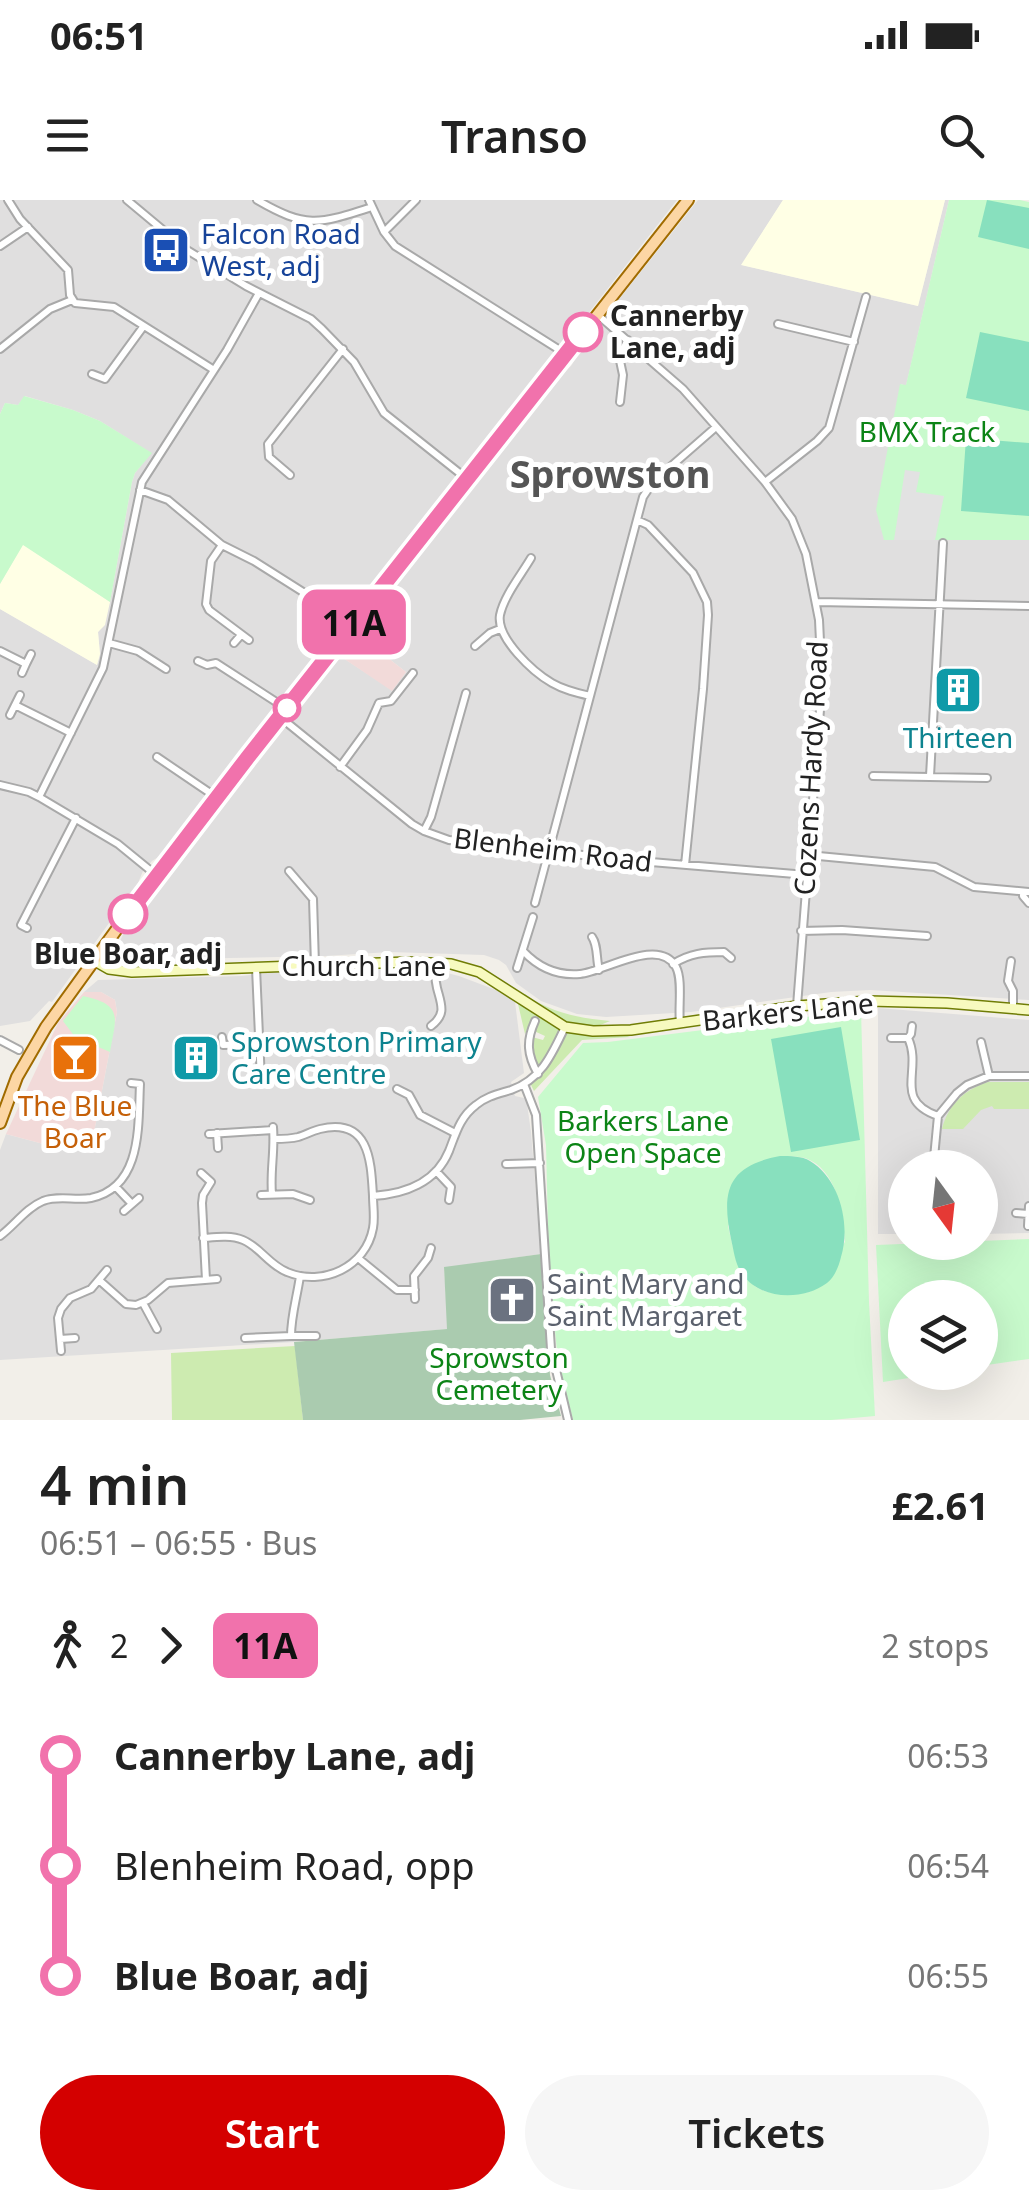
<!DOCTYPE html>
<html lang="en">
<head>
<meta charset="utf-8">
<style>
	:root { --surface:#fff; --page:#f6f6f6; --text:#222; --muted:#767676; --accent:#d40000 }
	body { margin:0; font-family:"Noto Sans",sans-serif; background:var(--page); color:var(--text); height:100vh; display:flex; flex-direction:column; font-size:38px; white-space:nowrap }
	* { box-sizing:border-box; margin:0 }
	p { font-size:32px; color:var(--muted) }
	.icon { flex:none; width:55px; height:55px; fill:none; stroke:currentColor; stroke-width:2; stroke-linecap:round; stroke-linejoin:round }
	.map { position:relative; height:1220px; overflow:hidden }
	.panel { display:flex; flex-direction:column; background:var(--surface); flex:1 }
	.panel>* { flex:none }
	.badge { padding:0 20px; border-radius:15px; font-size:35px; line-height:65px }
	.needle { width:65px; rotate:165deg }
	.fabs { position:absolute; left:888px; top:950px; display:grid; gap:20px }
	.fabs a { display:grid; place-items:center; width:110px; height:110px; border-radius:50%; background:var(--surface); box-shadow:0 10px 40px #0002; font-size:50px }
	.map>.badge { position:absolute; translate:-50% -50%; box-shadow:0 0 0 5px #fff }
	.legs { display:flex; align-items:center; gap:15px; height:110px; padding:0 40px; font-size:32px }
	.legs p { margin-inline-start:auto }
	.summary { display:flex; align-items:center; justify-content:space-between; height:170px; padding:0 40px }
	h1 { font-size:55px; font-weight:600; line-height:75px }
	.primary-button { display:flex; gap:20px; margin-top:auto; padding:20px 40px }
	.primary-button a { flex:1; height:115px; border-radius:60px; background:var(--accent); color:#fff; font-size:40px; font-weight:600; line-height:115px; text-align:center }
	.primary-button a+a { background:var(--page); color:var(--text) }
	ul { padding:0 40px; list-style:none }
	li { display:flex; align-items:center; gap:35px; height:110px; font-size:38px }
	li i { display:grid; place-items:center; width:15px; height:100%; margin:0 12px; background:currentColor }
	li i::after { content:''; width:25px; height:25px; margin:-12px; border:8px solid; border-radius:50%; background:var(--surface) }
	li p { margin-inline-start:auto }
	li:first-child i { background:linear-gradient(#0000 50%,currentColor 0) }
	li:last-child i { background:linear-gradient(currentColor 50%,#0000 0) }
	.status { display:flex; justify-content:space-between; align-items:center; height:70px; padding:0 50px; background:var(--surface); direction:ltr }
	.status svg { height:28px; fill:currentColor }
	header { display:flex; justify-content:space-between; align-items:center; height:130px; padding:0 40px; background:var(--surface); font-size:45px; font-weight:600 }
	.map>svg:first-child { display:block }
	.residential { fill:#e0dfdf }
	.commercial { fill:#f2dad9 }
	.education { fill:#ffffe5 }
	.grass { fill:#cdebb0 }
	.cemetery { fill:#aacbaf }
	.park { fill:#c8facc; fill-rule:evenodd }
	.pitch { fill:#88e0be }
	.parking { fill:#e2e2e2 }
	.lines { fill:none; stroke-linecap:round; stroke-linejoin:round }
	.street-casing { stroke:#a9a9a9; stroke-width:10 }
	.secondary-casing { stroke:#707d05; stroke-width:12 }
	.primary-casing { stroke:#a06b00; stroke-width:14 }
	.street { stroke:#fff; stroke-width:6 }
	.secondary { stroke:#f7fabf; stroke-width:9 }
	.primary { stroke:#fcd6a4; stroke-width:10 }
	.line-1-casing { stroke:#fff; stroke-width:22 }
	.line-1 { stroke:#f172ac; stroke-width:15 }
	.stop-1-dot { fill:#fff; stroke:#f172ac; stroke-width:5 }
	.labels { text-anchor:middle; stroke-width:10; stroke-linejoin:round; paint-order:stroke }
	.transit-label { font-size:28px; fill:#164399; stroke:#fff; text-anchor:start }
	.stop-label { font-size:28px; font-weight:bold; fill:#222; stroke:#fff; text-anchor:start }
	.park-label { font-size:28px; fill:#0c8416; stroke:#fff }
	.culture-label { font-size:28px; fill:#0d838f; stroke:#fff }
	.street-label { font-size:28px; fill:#222; stroke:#fff }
	.food-label { font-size:28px; fill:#c56008; stroke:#fff }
	.worship-label { font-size:28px; fill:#5b616d; stroke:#fff; text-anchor:start }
	.district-label { font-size:38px; font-weight:bold; fill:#555; stroke:#fff }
</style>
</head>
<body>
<div class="status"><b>06:51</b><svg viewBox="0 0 49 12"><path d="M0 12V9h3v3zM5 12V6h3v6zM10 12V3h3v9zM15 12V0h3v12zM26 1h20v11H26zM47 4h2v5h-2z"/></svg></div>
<header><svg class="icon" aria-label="menu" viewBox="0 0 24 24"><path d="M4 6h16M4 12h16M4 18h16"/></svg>Transo<svg class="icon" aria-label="search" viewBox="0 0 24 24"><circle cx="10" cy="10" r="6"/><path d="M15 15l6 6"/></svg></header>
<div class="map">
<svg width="1029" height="1220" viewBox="0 0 1029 1220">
	<rect width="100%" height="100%" fill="#f2efe9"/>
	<path class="residential" d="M0 0H677L587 115 573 125 567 138 548 164 366 396 349 409 339 419 331 440 278 502 267 523 160 656 152 661 143 671 138 683 52 802 49 801 30 821 0 826V409L97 465 100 454 98 432 110 402 132 282 135 273 151 253 100 221 73 210 25 196 18 205 5 203 0 214Z
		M698 0H783L742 65 918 106 945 0H949L906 186 901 184 884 340H1029V800L870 790 831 792 691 812 606 817 577 814 541 801 516 783 506 765 499 760 484 755 390 752 325 756 125 760 116 758 114 754 127 726 340 456 392 490 406 472 388 458 408 430 377 407 556 179 571 166 589 137Z
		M360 767 427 768 459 776 496 790 515 802 524 873 511 882 515 896 524 898 527 904 531 932 541 1054 444 1068 448 1129 294 1142 0 1160V950L6 934 66 950 91 948 117 812 115 800 101 792H84L98 780 242 776 293 770Z
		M878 808 1029 820V1033L980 1034V968H905V1034H878Z"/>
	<path class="commercial" d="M377 407 408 429 388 458 406 472 392 491 340 456Z
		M84 792H101L115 800 117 812 91 948 66 950 6 934 58 823Z"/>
	<path class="education" d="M783 0H945L918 106 741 65Z
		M23 344 110 402 105 425 98 432 100 454 97 465 0 409V384Z"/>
	<path class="grass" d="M525 794C551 813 579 818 610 821L598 826 630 837 582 840 534 891 530 883 541 874C535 863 527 850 532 837L543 840 545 836 534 831 538 822 532 819 525 834 518 804Z
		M988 882H1029V909H994L992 906 981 910 963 929H942C948 905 965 889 988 882Z
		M295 1146 303 1220H172L171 1153Z"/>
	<path class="cemetery" d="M541 1054 550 1175 561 1216 520 1220H303L294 1142 447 1129 444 1067Z"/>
	<path class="park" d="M949 0H1020L1029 2V340H884L876 310 900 184 906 185Z
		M24 196 73 210 100 221 152 253 135 273 132 282 110 402 23 345 0 384V214L5 203 18 205Z
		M83 796C124 805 116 817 110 852L75 837 63 821Z
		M861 810 869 1102 875 1216 831 1220H573L558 1161 549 1070 546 945 538 897 583 843 608 842ZM780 956C788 957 797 956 805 958 837 969 843 1013 845 1042L810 1092C749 1101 740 1080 728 1026Z
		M1029 1039V1159L980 1166V1098H905V1172L941 1173 883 1182 876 1045Z"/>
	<path class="pitch" d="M987 0 1029 8V49L978 37Z
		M980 132 1029 142V211L966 198Z
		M966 238 1029 243V316L961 311Z
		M841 827 860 940 791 952 771 839Z
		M780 956C790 956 802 956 810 961 840 979 851 1025 841 1057 839 1066 834 1078 827 1083 803 1101 761 1100 743 1075 735 1065 734 1051 731 1039 721 990 728 966 780 956Z"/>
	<path class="parking" d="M905 270 920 272 916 292 944 296 935 340H894Z"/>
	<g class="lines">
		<g class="street-casing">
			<path id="street" d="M8 0 20 19 68 70 70 95 75 103 114 107 214 170
				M127 0 187 50 246 86 311 119 322 129 354 162 384 213 467 279
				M257 0C307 29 319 24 372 7
				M369 0 384 32 395 46 566 154
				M384 32 416 0
				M0 46 28 27
				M598 115 683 189 765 282 792 319 806 354 819 420 822 484 797 806
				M778 124 854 142
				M0 149 50 109 72 100
				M92 174 105 179 143 127
				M620 202 623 175 619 156 628 140
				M290 275 269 257 268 244 343 149
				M765 282 817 241 829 228 866 97
				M140 290 168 300 222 345 254 361 303 392 328 403 354 422
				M637 320 648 325 693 373 707 402 708 415 703 489 685 665
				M222 345 211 361 206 404 209 410 249 440
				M531 358C521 375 504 396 500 415 496 438 533 472 552 483 564 490 577 493 590 496
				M817 402 1029 406
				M109 443 138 451 166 469
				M234 443 241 435
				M475 446 490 433 500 429
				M0 451 26 464 22 473
				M198 461 207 465 216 463 287 509
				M26 464 31 454
				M15 505 20 495
				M10 515 15 505 71 533
				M280 517 412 624 424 631 449 640 627 660 807 675
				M157 557 216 597
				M340 567 367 530 379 503 391 501 413 473
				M873 576 987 578
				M930 576 943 343
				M0 585 29 592 39 597 118 644 156 675
				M39 597 103 468 142 282 227 150 259 93
				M424 631 431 617 466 493
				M808 655 935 667 974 687 1029 692
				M289 671 313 699 315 765
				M1023 692V696L1029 703
				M535 703 643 297 653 282 716 227
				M27 728 21 725 76 618
				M801 731 842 730 927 736
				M592 737C598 745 596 759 599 770
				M523 751C538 767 557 776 580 774 604 772 659 736 676 767 683 780 678 808 680 823
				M1011 761 1008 781 1013 791V808
				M673 764C690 753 705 752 724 752L731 758
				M256 768 261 881
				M517 768 533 717
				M535 821C526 841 527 855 538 874
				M431 826C447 814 441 804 437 788 435 780 435 771 436 763
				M912 826 911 834 908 838C923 870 892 900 938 916
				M222 837 223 845 259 844
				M891 838H908
				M0 840 19 850
				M981 842 989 876
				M524 884 536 915 551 1149 568 1220
				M397 889 409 895 420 915 455 933
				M217 933 218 948
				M209 934 273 930
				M274 939C282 939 290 939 298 937 305 935 312 931 320 929 370 917 371 962 373 996 404 994 436 983 449 951 456 933 460 917 476 905 487 896 498 894 511 890 542 879 552 854 565 827
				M506 964 540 963
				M933 968 938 916 957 893 967 885 989 876H1029
				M436 971 451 987 449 1000
				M201 973 211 982 203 995 202 1003 206 1080
				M116 987 132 1004
				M272 994C270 971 275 951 273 927
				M261 995 293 994 310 1000
				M124 1011 139 998
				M1016 1013 1028 1014
				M1028 1026 1029 1006
				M0 1036C15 1025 26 1008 43 1001 59 995 75 1001 91 998 143 987 138 924 140 884L131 883
				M203 1038C216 1037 231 1035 243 1040 260 1047 269 1065 287 1072 323 1087 366 1067 373 1028 375 1018 373 1006 373 996
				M358 1058 397 1090H415
				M99 1080 126 1104 136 1105 148 1100 168 1083 217 1079
				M415 1099 414 1076 428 1058 431 1048
				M143 1103 157 1129
				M291 1136H316
				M245 1138 291 1136C291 1116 297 1097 300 1076
				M60 1139 75 1138
				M61 1151 58 1118 61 1109 70 1098 91 1089 107 1070"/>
		</g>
		<g class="secondary-casing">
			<path id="secondary" d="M95 761 109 769 132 772 408 762 451 764 479 772 565 827 593 831 631 830 797 806 869 801 947 803 1029 810"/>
		</g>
		<g class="primary-casing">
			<path id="primary" d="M0 923 17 877 46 827 156 675 688 0"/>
		</g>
		<use href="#street" class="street"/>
		<use href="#secondary" class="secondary"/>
		<use href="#primary" class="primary"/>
	</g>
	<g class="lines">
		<g class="line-1-casing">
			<path id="line-1" d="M128 714 248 557 583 132"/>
		</g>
		<use href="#line-1" class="line-1"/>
	</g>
	<defs>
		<g id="bus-square" transform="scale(2.5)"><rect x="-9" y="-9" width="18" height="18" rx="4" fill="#1a4fb4" stroke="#fff"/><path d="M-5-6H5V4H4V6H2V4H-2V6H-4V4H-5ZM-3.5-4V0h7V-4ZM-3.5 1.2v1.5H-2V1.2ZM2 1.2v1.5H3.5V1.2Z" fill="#fff"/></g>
		<g id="building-square" transform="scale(2.5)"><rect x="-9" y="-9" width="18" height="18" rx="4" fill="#0f9aa8" stroke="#fff"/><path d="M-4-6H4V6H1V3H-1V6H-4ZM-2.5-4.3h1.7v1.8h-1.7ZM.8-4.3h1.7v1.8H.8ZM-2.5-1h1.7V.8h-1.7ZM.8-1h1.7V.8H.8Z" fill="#fff"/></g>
		<g id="bar-square" transform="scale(2.5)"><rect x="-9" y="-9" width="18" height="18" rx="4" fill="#e8710a" stroke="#fff"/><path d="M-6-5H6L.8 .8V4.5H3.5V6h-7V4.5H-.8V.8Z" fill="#fff"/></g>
		<g id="church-square" transform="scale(2.5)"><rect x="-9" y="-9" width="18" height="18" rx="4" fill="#6b7280" stroke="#fff"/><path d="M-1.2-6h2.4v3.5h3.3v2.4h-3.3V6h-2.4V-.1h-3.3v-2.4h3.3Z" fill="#fff"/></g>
	</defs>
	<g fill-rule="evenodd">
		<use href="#bus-square" x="166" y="50"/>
		<use href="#building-square" x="958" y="490"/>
		<use href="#bar-square" x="75" y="858"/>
		<use href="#building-square" x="196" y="858"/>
		<use href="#church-square" x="512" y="1100"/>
	</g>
	<g class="stop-1-dot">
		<circle cx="583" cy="132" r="18"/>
		<circle cx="287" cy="508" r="12"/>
		<circle cx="128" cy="714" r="18"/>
	</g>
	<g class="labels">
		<g class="transit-label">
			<text x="201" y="44">Falcon Road<tspan x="201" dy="32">West, adj</tspan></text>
		</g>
		<g class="stop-label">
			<text x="610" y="126">Cannerby<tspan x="610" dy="32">Lane, adj</tspan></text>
			<text x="128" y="764" text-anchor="middle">Blue Boar, adj</text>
		</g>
		<g class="park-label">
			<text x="927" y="242">BMX Track</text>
			<text x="643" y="931">Barkers Lane<tspan x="643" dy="32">Open Space</tspan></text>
			<text x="499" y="1168">Sprowston<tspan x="499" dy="32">Cemetery</tspan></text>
		</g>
		<g class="culture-label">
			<text x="958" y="548">Thirteen</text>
			<text x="231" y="852" text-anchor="start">Sprowston Primary<tspan x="231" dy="32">Care Centre</tspan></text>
		</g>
		<g class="street-label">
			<text transform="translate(811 568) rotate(-87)" y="10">Cozens Hardy Road</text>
			<text transform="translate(553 650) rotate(7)" y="10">Blenheim Road</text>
			<text x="364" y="776">Church Lane</text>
			<text transform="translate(788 812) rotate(-6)" y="10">Barkers Lane</text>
		</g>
		<g class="food-label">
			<text x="75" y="916">The Blue<tspan x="75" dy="32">Boar</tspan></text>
		</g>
		<g class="worship-label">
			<text x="547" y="1094">Saint Mary and<tspan x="547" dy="32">Saint Margaret</tspan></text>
		</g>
		<g class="district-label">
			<text x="610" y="288">Sprowston</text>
		</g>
	</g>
</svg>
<div class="fabs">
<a><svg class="needle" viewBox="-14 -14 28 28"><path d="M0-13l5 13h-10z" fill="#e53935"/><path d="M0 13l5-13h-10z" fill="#767676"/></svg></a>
<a><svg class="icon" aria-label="layers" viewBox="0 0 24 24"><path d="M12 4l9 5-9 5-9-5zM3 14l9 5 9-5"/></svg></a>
</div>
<b class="badge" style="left:354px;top:422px;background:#f172ac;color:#111">11A</b>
</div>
<section class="panel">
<div class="summary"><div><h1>4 min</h1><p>06:51 – 06:55 · Bus</p></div><b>£2.61</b></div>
<div class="legs"><svg class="icon" aria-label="walk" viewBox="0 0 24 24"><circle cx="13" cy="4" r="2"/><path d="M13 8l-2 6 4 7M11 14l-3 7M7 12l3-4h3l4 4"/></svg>2<svg class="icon" aria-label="forward" viewBox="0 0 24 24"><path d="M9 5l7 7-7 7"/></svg><b class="badge" style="background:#f172ac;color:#111">11A</b><p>2 stops</p></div>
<ul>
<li><i style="color:#f172ac"></i><b>Cannerby Lane, adj</b><p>06:53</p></li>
<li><i style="color:#f172ac"></i><span>Blenheim Road, opp</span><p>06:54</p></li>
<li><i style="color:#f172ac"></i><b>Blue Boar, adj</b><p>06:55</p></li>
</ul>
<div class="primary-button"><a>Start</a><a>Tickets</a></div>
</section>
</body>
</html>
